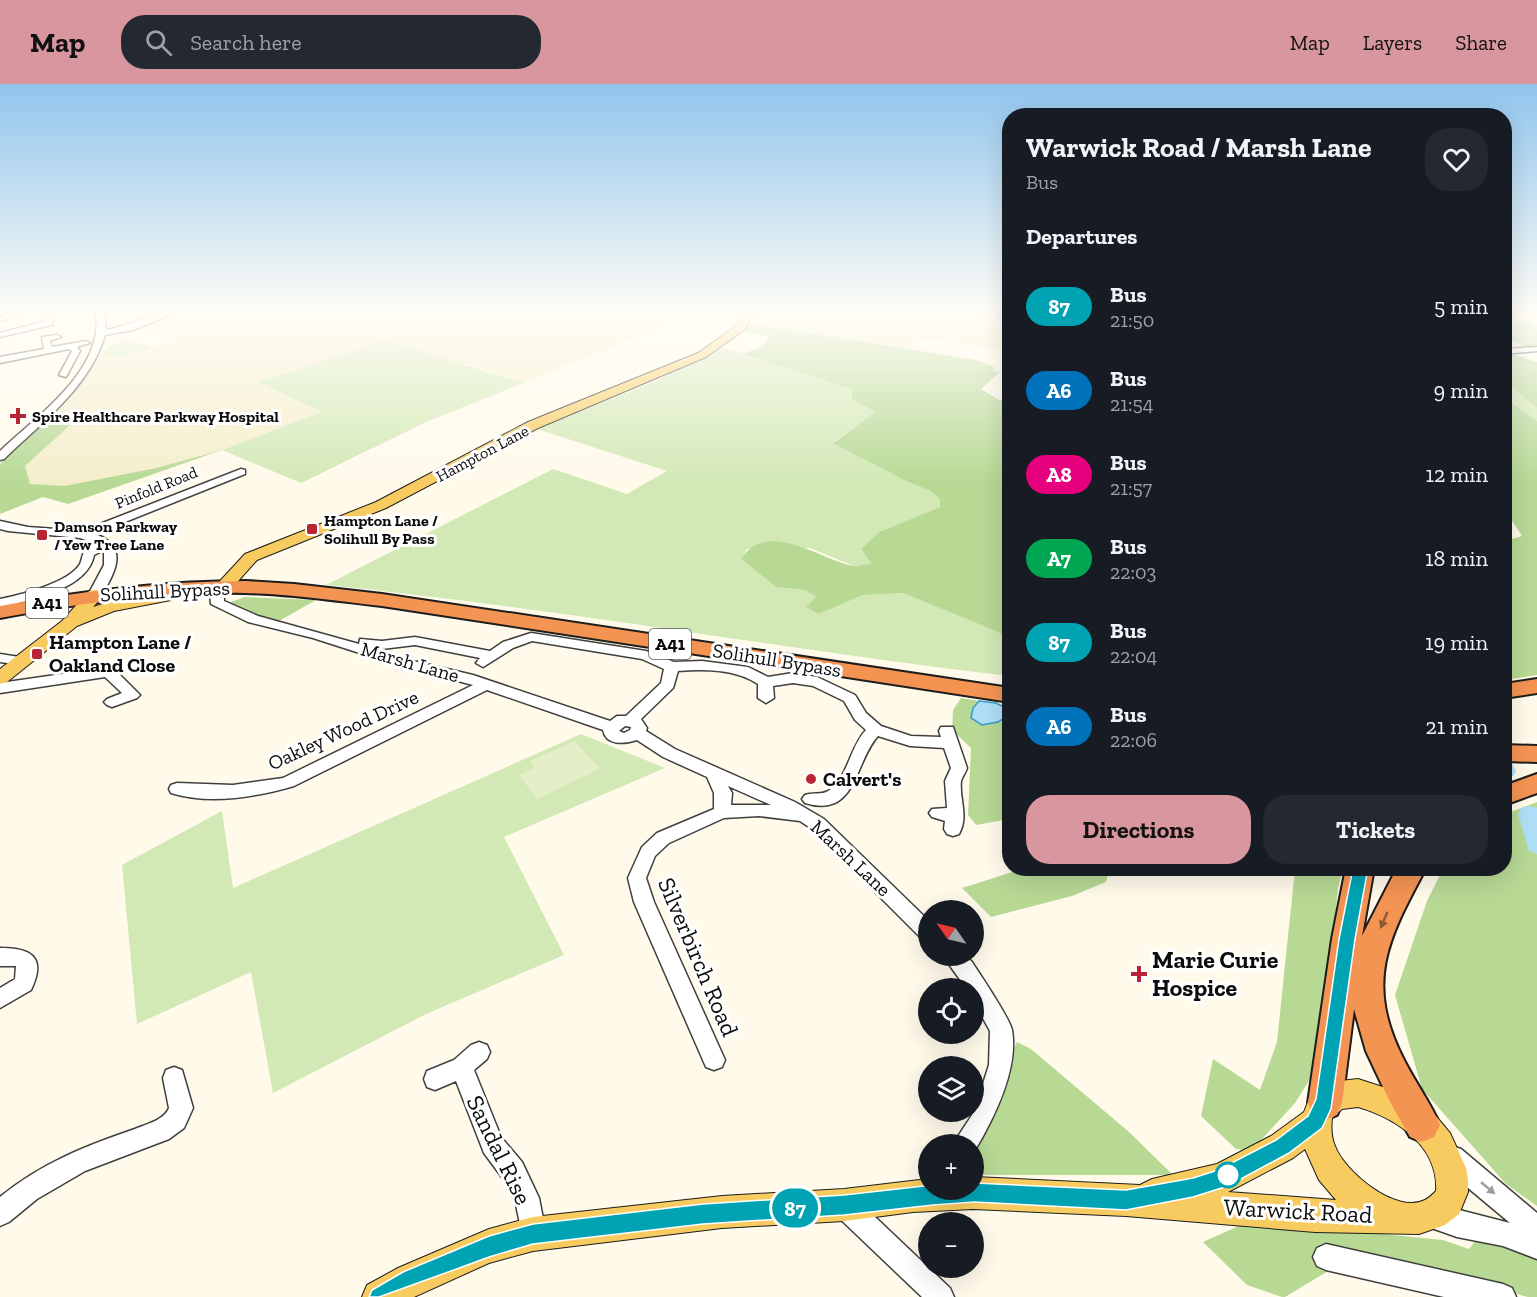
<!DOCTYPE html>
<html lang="en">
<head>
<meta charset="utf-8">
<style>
	:root { --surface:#171b24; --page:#242831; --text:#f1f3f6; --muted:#9ea1a6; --accent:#d8969f }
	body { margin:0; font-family:"Zilla Slab",serif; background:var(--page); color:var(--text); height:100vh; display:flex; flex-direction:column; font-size:22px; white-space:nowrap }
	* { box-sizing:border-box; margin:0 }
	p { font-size:20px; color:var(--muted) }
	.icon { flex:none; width:33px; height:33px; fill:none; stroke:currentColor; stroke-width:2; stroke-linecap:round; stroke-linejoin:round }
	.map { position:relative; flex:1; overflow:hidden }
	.drawer { position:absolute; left:1002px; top:24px; width:510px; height:768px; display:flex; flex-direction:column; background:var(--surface); border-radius:24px; box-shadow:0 6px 24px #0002 }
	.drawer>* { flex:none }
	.badge { padding:0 12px; border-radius:20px; font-size:21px; line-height:39px }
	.needle { width:39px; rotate:304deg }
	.tools { position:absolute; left:918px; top:816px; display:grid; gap:12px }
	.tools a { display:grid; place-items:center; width:66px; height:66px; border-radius:50%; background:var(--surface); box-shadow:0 6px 24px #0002; font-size:30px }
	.map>.badge { position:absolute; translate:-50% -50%; box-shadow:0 0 0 3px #fff }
	h2 { padding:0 24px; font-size:22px; line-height:54px }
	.round { display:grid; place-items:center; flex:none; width:63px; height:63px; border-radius:24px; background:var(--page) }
	.summary { display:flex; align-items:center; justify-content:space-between; height:102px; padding:0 24px }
	h1 { font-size:28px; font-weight:700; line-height:45px }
	.action { display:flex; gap:12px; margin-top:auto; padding:12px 24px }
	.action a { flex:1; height:69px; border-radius:24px; background:var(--accent); color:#111; font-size:24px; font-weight:700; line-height:69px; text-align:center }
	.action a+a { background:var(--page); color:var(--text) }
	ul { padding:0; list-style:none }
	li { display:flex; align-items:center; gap:18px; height:84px; padding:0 24px }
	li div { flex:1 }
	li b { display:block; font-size:22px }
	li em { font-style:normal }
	li .badge { min-width:66px; font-weight:700; text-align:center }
	header { display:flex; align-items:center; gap:36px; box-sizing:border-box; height:84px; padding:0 30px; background:var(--accent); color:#111 }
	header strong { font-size:28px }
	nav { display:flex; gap:33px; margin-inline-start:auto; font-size:21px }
	.search { width:420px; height:54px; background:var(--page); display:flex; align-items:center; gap:15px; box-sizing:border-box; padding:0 21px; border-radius:24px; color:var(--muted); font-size:22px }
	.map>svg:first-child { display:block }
	.farmland { fill:#f4eecb }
	.green { fill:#d2e8b5 }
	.forest { fill:#b7d994 }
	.pitch { fill:#e4efc7 }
	.water { fill:#afdff6; stroke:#3799cc; stroke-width:1.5 }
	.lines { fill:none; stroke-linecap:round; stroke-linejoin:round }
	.river { fill:#afdff6; fill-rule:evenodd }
	.minor-casing { stroke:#3f3f3f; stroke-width:3 }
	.major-casing { stroke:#1d1d1d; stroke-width:2 }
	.highway-casing { stroke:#1d1d1d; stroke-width:4 }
	.minor { fill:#fff; fill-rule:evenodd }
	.major { fill:#f8cb61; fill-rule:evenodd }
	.highway { fill:#f49453; fill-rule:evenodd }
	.oneway { fill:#8c5733 }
	.oneway2 { fill:#9e9e9e }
	.line { fill:#00a3b4; stroke:#fff; stroke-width:1.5 }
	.poi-dot { fill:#ba2534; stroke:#fff; stroke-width:2 }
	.stop-dot { fill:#fff; stroke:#00a3b4; stroke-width:3 }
	.labels { text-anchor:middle; stroke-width:6; stroke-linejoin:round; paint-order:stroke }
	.far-poi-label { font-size:16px; font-weight:bold; fill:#0c0c0c; stroke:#fff; text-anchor:start }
	.far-street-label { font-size:16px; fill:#0c0c0c; stroke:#fff }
	.shield { fill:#fff; stroke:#555; stroke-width:1.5 }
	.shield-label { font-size:18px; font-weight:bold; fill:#0c0c0c }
	.street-label { font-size:20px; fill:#0c0c0c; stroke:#fff }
	.poi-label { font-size:20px; font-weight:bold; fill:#0c0c0c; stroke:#fff; text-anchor:start }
	.near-street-label { font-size:24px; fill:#0c0c0c; stroke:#fff }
	.near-poi-label { font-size:24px; font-weight:bold; fill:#0c0c0c; stroke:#fff; text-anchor:start }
</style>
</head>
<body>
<header>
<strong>Map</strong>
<div class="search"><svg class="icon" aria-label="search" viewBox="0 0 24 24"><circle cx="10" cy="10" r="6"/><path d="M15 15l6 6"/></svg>Search here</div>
<nav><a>Map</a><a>Layers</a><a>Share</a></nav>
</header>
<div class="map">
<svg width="1537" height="1213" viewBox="0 0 1537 1213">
	<rect width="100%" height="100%" fill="#fffaea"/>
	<path class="farmland" d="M173 230H682L639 252 523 299 468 280 260 298 322 328 222 366 156 384 64 403 30 400 25 382 67 344 73 335 57 327 68 317 102 269 118 273 177 256 136 244Z
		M756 230H978L1002 236 1009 243V265L981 263 923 254 909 265 855 258 752 240Z"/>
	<path class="green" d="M125 255 152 263 118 273 102 269 108 263Z
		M386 256 523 299 426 338 301 399 222 366 322 328 259 298Z
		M723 263 853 305 877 328 833 358 906 397 931 407 940 415V423L879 448 861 465 873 480 854 482 810 464 747 465 741 475 776 503 805 506 816 513 819 530 863 511 903 509 998 548 1009 557V592C781 565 555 524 326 501L553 385 627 410 667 387 537 345 658 296Z
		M1504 298 1537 324V337L1505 313Z
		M581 650 665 684 504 753 564 871 426 930 273 1009 251 888 137 940 122 781 222 727 233 804Z"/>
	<path class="forest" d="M1505 230 1537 242V263C1525 265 1517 257 1505 255Z
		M752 240 976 276 994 283 993 287 1000 288 981 305 999 316 1009 313V557L998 548 903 509 863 511 819 530 806 523 816 513 805 506 776 503 741 475C767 434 821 476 853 482 859 482 866 480 872 480L861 465 879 448 940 423V415L931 407 906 397 833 359 876 328 852 315V305L743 270 763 262 769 253 742 248Z
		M1505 270H1512L1537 278V324L1505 298Z
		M1504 313 1537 337V591L1505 596V457L1522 452 1505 426Z
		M57 327 74 335 67 344 25 382 30 400 65 402 156 384 222 366 68 420 43 413 0 430V381L5 373Z
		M245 513 316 516 279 537 255 532 225 520Z
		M961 614 1009 622V735L976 741 968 731 971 664 952 646 953 626Z
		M1537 718V1122L1506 1100 1422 1005 1395 911 1427 817 1443 785 1504 784 1505 730Z
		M1025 784H1110V785L1106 798 1072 812 991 833 962 804Z
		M1295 785H1343L1338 804 1327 917 1317 984 1295 1019 1251 1067 1236 1065 1201 1032 1213 975 1260 1006 1277 958Z
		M1017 958 1031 965 1129 1048 1173 1091H981L974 1080V1070L989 1043 1009 976Z
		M1250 1137 1443 1156 1469 1165 1482 1148 1509 1165 1537 1173V1213H1528L1408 1180 1333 1184 1285 1213H1282L1247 1201 1203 1158Z"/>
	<path class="pitch" d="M575 657 600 685 537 715 519 691 535 684 530 677Z"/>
	<path class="water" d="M979 617 996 619 1006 624 1007 632 998 638 982 641 971 634 973 624Z"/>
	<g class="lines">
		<path class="river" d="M1504 678 1512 680 1516 687 1513 692 1505 694Z
			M1529 722 1537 724V770L1529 767 1518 730 1521 724Z"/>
		<g class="minor-casing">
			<path id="minor" d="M7 230H20L0 237V233Z
				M44 230 54 232 52 241 0 253V249L46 237 47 234Z
				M96 230H104L106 246C128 242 150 230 172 230L133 246 105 251C90 303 41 339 4 375L0 376V367C37 332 104 286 96 230Z
				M984 230 1010 232V236Z
				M57 251 61 253 50 257 52 263 86 257 90 259 77 263 80 267 66 293 59 291 72 267 69 265 0 279V273L44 265 42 253Z
				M1537 263V267L1504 270V265Z
				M241 385 245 386V390L95 450C131 463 114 490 100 514L95 515 88 511 104 481V466L94 471C88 505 29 517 0 523V515C20 511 69 499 80 480 82 476 82 471 85 466L97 460 80 454 8 447 0 445V437L28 443 82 447Z
				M217 506 224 510V517L258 532 359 560 360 555 382 557 415 553 490 567 503 558 531 549 646 567 674 578 702 577 748 583 768 593 793 589 817 593 855 611 866 629 881 642 911 652 941 653 939 647 941 643H953L967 684C966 688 962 693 961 697 959 715 969 732 959 750L953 752 947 750 944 745 945 737 932 733 929 729 932 725 947 724 945 697 951 684 944 664 910 662 878 652C854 678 857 735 805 719L802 715 805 711C813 708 822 711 828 707 847 697 850 662 866 646L855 636 844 617 813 602 793 599 773 602 774 614 766 619 758 614V600C735 585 705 585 678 587L673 604 641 635 647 644 646 647 675 665 795 718 824 735 928 836V856L921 854 812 745 800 737 759 732 724 734 669 759 655 772 646 794 654 818 725 976 722 983 714 986 706 983 634 818 628 794 642 763 657 749 714 725V709L707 693 663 673 637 656C624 660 606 662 603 646L487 606 294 702C256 713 210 721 171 709L169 705 171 701 177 699 233 701 283 694 473 601 400 582 313 554 248 538 211 520 210 510ZM532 557 642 575 664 585 661 599 626 632H617L610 637 473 591 409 576 370 563 382 565 415 561 480 574 476 579 483 583 513 564ZM625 642 631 643 630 646 624 649 619 647ZM728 702 771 721H731L732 709Z
				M0 570 26 574 28 577 21 581 0 578Z
				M103 579 114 585 140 611 137 614 112 623 107 621 104 618 107 615 122 609 105 593 0 609V599L97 585 98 580Z
				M0 864C31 864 47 873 31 906L0 924V904L15 895 16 882H0Z
				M943 872H966L972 878C981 892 1009 933 1012 946 1019 986 993 1036 974 1068V1060H953L974 1028 989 981 990 947 974 918V904H966Z
				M479 958 487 961 490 968 487 975 474 986 501 1053 522 1078 539 1114 546 1150 542 1159 533 1163 524 1159 515 1116 504 1096 484 1069 456 997 435 1006 427 1003 424 995 427 987 454 976 471 961Z
				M174 983 182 986 193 1024 184 1044 169 1055 85 1087 37 1115 9 1138 0 1142V1113C42 1079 85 1062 135 1045 147 1040 164 1036 169 1024L163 994 166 986Z
				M1452 1062 1461 1065 1537 1129V1175L1503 1162 1457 1153 1423 1141 1419 1132 1423 1123 1432 1119 1510 1139 1443 1083 1440 1074 1443 1065Z
				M845 1109 854 1113 950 1204 954 1213H922L836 1131 832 1122 836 1113Z
				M1326 1160 1503 1200 1512 1204 1516 1213H1444L1326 1186 1317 1182 1313 1173 1317 1164Z"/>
		</g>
		<g class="major-casing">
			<path id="major" d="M744 230H754L744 246 706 273 538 344 386 424 257 476 223 514H211L208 510 245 470 376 418 528 338 698 269 736 242Z
				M95 506 101 507 104 511 93 523 109 518 165 507 171 508 174 512 171 516 114 527 77 542 7 598 0 600V585L62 537 89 507Z
				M1358 995 1395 1007 1419 1019 1434 1030 1450 1049 1466 1084 1468 1096V1108L1459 1130 1445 1141 1419 1150 1315 1148 1126 1132 973 1125 913 1128 844 1137 722 1144 533 1167 489 1179 414 1213H362L367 1201 398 1184 489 1145 533 1133 722 1112 844 1105 928 1095V1106H974V1093L1140 1101 1152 1095 1217 1080 1271 1052 1304 1028 1309 1015 1317 1007 1340 997ZM1358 1023C1396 1034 1439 1062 1436 1107 1433 1110 1429 1114 1425 1116 1396 1131 1344 1087 1335 1062 1331 1053 1331 1043 1332 1034L1342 1025ZM1305 1065 1319 1096 1336 1116 1228 1108 1293 1074Z"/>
		</g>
		<g class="highway-casing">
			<path id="highway" d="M246 497 294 500 382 510 1010 604V618L382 522C336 517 291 510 245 509 163 507 81 519 0 534V522C82 507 163 497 246 497Z
				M1537 595V609L1504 614V600Z
				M1504 661 1537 662V678L1504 677Z
				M1537 690V709L1504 721V702Z
				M1346 784H1374L1362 852 1397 784H1426C1388 855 1364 898 1404 976 1415 998 1430 1018 1440 1041L1434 1053 1422 1058 1410 1053 1390 1018 1366 967 1354 925 1342 1019 1337 1031 1325 1036 1313 1031 1308 1019 1332 855Z"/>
		</g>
		<use href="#minor" class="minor"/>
		<use href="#major" class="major"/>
		<use href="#highway" class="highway"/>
	</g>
	<defs><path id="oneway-solid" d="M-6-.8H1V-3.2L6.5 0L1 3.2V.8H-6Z" transform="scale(1.5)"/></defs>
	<use class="oneway" href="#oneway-solid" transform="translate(1384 836) rotate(113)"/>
	<use class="oneway2" href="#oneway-solid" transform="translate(1488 1104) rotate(40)"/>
	<linearGradient id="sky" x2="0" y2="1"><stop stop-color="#91c5ee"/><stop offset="0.57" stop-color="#fffdf6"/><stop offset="1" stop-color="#fffdf6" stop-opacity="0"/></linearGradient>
	<rect width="1537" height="400" fill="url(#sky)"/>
	<path class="line" d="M1360 779 1365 781 1368 784 1355 855 1331 1025 1322 1044 1289 1069 1228 1102 1193 1113 1126 1126 974 1118 933 1121 844 1131 703 1140 533 1160 489 1173 462 1183 379 1213H369L372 1206 403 1188 489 1152 533 1140 703 1120 844 1111 933 1101 974 1099 1126 1106 1193 1094 1218 1086 1276 1056 1308 1032 1316 1015 1339 855 1353 784 1355 781Z"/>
	<g class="poi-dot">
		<path d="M15 323h6v6h6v6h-6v6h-6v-6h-6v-6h6z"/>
		<rect x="306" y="439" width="12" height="12" rx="3"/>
		<rect x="36" y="445" width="12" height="12" rx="3"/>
		<rect x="31" y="564" width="12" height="12" rx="3"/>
		<circle cx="811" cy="695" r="6"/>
		<path d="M1136 881h6v6h6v6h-6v6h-6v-6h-6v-6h6z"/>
	</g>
	<circle class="stop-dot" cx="1228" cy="1091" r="12"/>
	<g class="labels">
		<g class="far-poi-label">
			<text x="32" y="338">Spire Healthcare Parkway Hospital</text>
			<text x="324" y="442">Hampton Lane /<tspan x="324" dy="18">Solihull By Pass</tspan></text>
			<text x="54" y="448">Damson Parkway<tspan x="54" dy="18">/ Yew Tree Lane</tspan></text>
		</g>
		<g class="far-street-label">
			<text transform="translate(482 369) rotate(-28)" y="6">Hampton Lane</text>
			<text transform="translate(156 403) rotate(-22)" y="6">Pinfold Road</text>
		</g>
		<g class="shield">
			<rect x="26" y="504" width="42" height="30" rx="4.5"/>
			<rect x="649" y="545" width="42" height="30" rx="4.5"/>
		</g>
		<g class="shield-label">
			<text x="47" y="525">A41</text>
			<text x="670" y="566">A41</text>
		</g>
		<g class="street-label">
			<text transform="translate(165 507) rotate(-3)" y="7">Solihull Bypass</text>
			<text transform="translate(777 576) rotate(9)" y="7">Solihull Bypass</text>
			<text transform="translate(410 578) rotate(16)" y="7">Marsh Lane</text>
			<text transform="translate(343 646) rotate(-25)" y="7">Oakley Wood Drive</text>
			<text transform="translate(851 774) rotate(43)" y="7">Marsh Lane</text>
		</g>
		<g class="poi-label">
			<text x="49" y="565">Hampton Lane /<tspan x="49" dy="23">Oakland Close</tspan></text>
			<text x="823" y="702">Calvert's</text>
		</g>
		<g class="near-street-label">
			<text transform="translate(698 873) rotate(67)" y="8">Silverbirch Road</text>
			<text transform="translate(499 1066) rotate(64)" y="8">Sandal Rise</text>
			<text transform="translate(1298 1127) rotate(3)" y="8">Warwick Road</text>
		</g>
		<g class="near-poi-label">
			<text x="1152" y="884">Marie Curie<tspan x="1152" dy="28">Hospice</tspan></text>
		</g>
	</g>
</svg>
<div class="tools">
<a><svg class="needle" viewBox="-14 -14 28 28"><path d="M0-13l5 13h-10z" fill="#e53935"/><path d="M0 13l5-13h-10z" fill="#9ea1a6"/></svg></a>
<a><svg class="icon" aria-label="locate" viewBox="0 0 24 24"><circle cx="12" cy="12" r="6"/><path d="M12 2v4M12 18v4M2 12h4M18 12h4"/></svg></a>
<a><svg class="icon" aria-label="layers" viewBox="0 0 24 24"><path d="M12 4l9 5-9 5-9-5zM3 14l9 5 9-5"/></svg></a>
<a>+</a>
<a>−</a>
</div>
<b class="badge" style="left:795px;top:1124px;background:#00a3b4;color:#fff">87</b>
<section class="drawer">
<div class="summary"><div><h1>Warwick Road / Marsh Lane</h1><p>Bus</p></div><a class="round"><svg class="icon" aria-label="heart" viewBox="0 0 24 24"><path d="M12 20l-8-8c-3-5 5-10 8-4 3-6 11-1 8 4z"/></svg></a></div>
<h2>Departures</h2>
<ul>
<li><span class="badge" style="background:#00a3b4;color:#fff">87</span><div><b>Bus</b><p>21:50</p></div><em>5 min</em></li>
<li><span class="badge" style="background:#0072bc;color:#fff">A6</span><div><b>Bus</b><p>21:54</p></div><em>9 min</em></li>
<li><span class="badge" style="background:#e6007e;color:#fff">A8</span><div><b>Bus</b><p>21:57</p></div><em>12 min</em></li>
<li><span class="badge" style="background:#00a651;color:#fff">A7</span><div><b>Bus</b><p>22:03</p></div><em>18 min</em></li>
<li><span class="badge" style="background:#00a3b4;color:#fff">87</span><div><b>Bus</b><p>22:04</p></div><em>19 min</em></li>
<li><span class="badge" style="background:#0072bc;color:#fff">A6</span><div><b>Bus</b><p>22:06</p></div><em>21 min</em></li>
</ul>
<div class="action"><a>Directions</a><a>Tickets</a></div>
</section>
</div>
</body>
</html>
